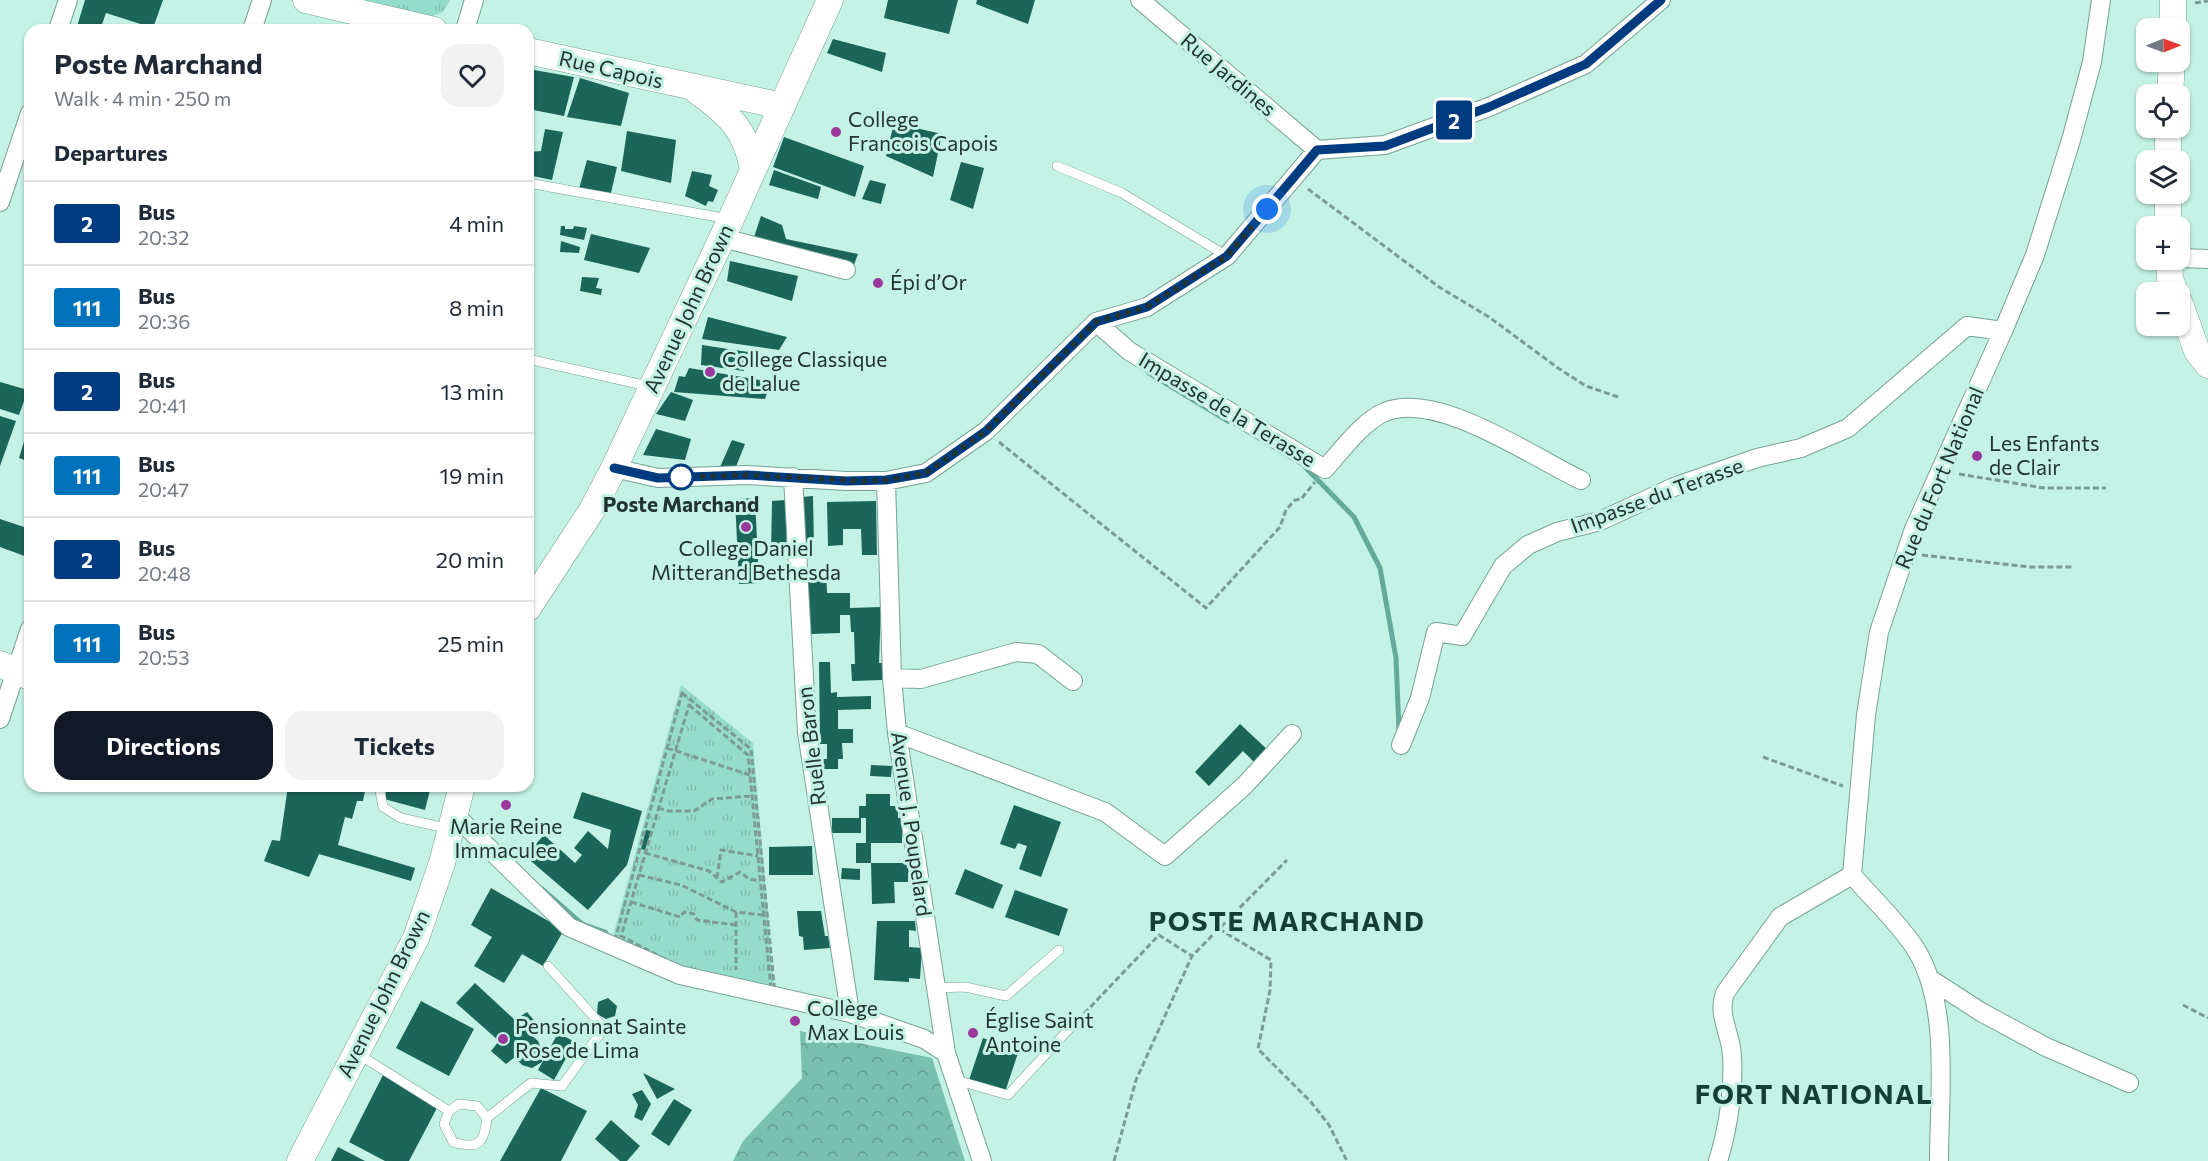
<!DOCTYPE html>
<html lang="en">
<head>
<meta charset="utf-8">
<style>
	:root { --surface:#fff; --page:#f2f2f3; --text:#1f2937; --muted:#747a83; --line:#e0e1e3; --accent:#111827 }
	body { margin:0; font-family:Commissioner,sans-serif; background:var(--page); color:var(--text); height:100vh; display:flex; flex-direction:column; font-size:22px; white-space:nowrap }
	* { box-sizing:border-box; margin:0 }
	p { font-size:20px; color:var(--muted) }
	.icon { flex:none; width:33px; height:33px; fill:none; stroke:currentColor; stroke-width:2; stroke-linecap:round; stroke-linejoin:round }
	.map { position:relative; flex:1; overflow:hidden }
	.drawer { position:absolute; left:24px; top:24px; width:510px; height:768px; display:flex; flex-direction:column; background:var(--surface); border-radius:18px; box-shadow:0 2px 4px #0004 }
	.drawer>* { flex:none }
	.badge { padding:0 12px; border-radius:4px; font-size:21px; line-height:39px }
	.needle { width:39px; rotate:89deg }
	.controls { position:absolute; left:2136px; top:18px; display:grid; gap:12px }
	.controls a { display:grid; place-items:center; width:54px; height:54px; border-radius:12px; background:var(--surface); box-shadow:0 2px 4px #0004; font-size:30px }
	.you { position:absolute; width:30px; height:30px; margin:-15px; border:4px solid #fff; border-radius:50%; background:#1a73e8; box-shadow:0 0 0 9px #1a73e833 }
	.map>.badge { position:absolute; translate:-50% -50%; box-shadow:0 0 0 3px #fff }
	h2 { padding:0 30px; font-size:22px; line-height:54px }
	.round { display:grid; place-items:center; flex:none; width:63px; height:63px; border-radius:18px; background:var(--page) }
	.headline { display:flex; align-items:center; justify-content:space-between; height:102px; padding:0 30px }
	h1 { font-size:28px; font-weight:700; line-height:45px }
	.action { display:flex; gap:12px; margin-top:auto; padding:12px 30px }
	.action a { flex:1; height:69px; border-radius:18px; background:var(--accent); color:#fff; font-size:24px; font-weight:700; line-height:69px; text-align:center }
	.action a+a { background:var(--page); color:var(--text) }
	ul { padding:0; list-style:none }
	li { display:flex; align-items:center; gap:18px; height:84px; padding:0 30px; border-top:2px solid var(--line) }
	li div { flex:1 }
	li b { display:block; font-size:22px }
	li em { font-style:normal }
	li .badge { min-width:66px; font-weight:700; text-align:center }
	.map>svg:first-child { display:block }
	.forest { fill:url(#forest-crowns) }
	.park { fill:url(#park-tufts) }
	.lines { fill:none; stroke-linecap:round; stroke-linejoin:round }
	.stream { stroke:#64aa9a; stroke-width:5 }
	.building { fill:#1b6658 }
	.lane-casing { stroke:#77a297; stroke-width:10 }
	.street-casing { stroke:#77a297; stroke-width:20 }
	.secondary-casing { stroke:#77a297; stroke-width:27 }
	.path { stroke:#7b9c93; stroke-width:3; stroke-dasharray:6 3; stroke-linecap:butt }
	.lane { stroke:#fff; stroke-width:9 }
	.street { stroke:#fff; stroke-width:18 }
	.secondary { stroke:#fff; stroke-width:26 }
	.line-casing { stroke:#fff; stroke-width:14 }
	.line { stroke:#003b80; stroke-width:9 }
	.walk { stroke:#223430; stroke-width:6; stroke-dasharray:0 10.8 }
	.poi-dot { fill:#9b379d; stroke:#c4f2e5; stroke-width:2 }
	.stop-dot { fill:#fff; stroke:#003b80; stroke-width:3 }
	.labels { text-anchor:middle; stroke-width:6; stroke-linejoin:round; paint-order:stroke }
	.street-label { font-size:21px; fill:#223430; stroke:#c4f2e5 }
	.poi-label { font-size:21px; fill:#223430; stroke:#c4f2e5; text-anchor:start }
	.stop-label { font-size:21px; font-weight:bold; fill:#223430; stroke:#c4f2e5 }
	.district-label { font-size:27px; font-weight:bold; letter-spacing:1.5px; fill:#153f36; stroke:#c4f2e5 }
</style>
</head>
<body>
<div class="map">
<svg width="2208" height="1161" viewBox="0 0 2208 1161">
	<defs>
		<pattern id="forest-crowns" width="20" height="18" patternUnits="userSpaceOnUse" patternTransform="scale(1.5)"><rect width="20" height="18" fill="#7ac0af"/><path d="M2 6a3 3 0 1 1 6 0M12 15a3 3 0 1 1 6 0" fill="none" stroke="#649d8f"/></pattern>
		<pattern id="park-tufts" width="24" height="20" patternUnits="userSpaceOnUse" patternTransform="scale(1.5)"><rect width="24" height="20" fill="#96dcca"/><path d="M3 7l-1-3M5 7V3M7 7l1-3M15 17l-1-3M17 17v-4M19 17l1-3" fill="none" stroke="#81bdae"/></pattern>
	</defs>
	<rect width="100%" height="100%" fill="#c4f2e5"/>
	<path class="forest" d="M800 1031 932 1058 965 1161H733L743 1141 802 1078Z"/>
	<path class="park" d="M359 0H450L443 12 430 17Z
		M681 685 753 743 775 995 680 971 612 940Z"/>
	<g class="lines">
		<path class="stream" d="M1149 373 1228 421
			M1305 467 1354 517 1380 568 1396 658 1399 730
			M542 889 582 924 605 932 609 937"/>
	</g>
	<path class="building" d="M85 0H163L153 28 106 13 100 30H76Z
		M888 0H958L949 34 884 18Z
		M977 0H1035L1028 24 976 4Z
		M833 39 886 53 882 72 827 53Z
		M528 69 574 77 564 116 528 109Z
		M580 78 629 93 621 126 567 117Z
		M894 123 942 134 933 177 886 156Z
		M545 129 563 132 552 180 528 175V152L541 151Z
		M627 131 676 140 671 183 621 171Z
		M784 137 864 166 855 197 773 167Z
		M587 160 617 167 610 197 579 189Z
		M961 162 984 168 973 209 950 200Z
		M774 170 821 187 818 199 769 185Z
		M692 171 712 175 709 186 718 190 713 202 708 201 706 206 685 196Z
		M870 180 886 184 881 204 862 199Z
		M761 216 782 225 786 239 858 254 852 270 753 240Z
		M561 226H565V229H573L574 226 587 228 584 240 560 235Z
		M591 234 650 248 639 273 584 260Z
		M561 241 580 247 579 253 560 252Z
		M730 261 798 276 792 301 727 281Z
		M582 277 599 278 596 288 602 289 601 295 580 291Z
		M708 317 787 337 779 350 702 339Z
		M702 345 748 352 744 371 701 365Z
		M689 368 771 382 765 399 674 392 679 376 685 377Z
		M0 382 28 390 19 415 0 409Z
		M671 392 693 400 685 421 656 414Z
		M0 416 16 421 0 466Z
		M29 425H30V462L19 458Z
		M656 429 691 439 685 460 643 455Z
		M732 440 745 444 735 469 720 467Z
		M813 496 814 546 803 547 802 497Z
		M755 498 759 583 739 584 735 499Z
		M785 500 787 552 771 553 772 501Z
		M876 501 877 555H862L861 529H843V545L828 546 827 502Z
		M0 519 30 529V558L0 547Z
		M826 569 827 593H850V608L881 607 879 663H882L883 680 852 681 851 664H855L854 632H851L850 615H840V633L811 634 806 571Z
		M819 662H830L831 693 837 692V697L871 696V709L838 710V729H853V743H842L843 759H838V769H823V759H827V744H820Z
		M1240 724 1271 753 1258 766 1243 751 1209 786 1195 772Z
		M871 765 892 766 891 777 870 776Z
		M288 786H366L363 801H357L352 819 345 817 338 845 415 868 411 881 319 854 309 877 264 861 272 840 280 841Z
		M388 786H431L425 810 384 799Z
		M582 792 642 811 627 865 588 910 525 856 544 835 575 863 582 855 574 848 588 831 608 849 611 830 573 818Z
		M866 794H890V806H898V818H902V843H871V863H856V843H866V818H861V833H832V818H859V806H866Z
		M1014 805 1061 822 1041 877 1019 869 1027 846 1018 843 1015 849 1000 844Z
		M646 830 651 831 645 850 641 849Z
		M812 846 813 875H769V847Z
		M871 863H908V882H894L895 903 872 904Z
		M842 868 860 869V880L841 879Z
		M965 869 1003 885 993 909 955 894Z
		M491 888 564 930 543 966 522 954 504 983 474 966 492 937 471 925Z
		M1015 890 1068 909 1059 936 1005 917Z
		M797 911H821L825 936H828L830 948 804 950 803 937 799 936Z
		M877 921H915L916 931 909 930V947L922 948 920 979 909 978V982L874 980Z
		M475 983 515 1020 527 1012 538 1025 529 1033 538 1041 543 1053 542 1062 532 1068 522 1065 515 1057 506 1064 491 1051 499 1041 456 1003Z
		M608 998 617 1006 615 1016 606 1019 597 1014 598 1002Z
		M421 1001 474 1029 449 1076 396 1048Z
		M558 1033 575 1042 554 1080 538 1070Z
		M983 1038 1019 1050 1005 1092 969 1080Z
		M643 1073 675 1089 657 1099Z
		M383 1075 438 1106 409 1161H385L349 1142Z
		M541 1088 587 1111 561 1161H500Z
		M642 1090 651 1104 642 1121 634 1117 638 1105 632 1094Z
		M674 1099 692 1110 669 1146 651 1134Z
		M611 1120 640 1146 627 1161H620L595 1139Z
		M338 1147 365 1161H331Z"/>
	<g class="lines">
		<g class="lane-casing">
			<path id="lane" d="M1057 166 1122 193 1227 256
				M528 183 729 219
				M528 359 652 387
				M379 786 383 807 401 818 450 829
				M934 988 965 987 1006 996 1059 950
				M358 1054 449 1111
				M956 1080 1008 1095 1070 1028
				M487 1118 477 1106 459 1104 449 1111 444 1124 453 1142C479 1150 484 1143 487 1118L531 1083 562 1086 604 1028 548 966"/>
		</g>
		<g class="street-casing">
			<path id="street" d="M1140 0 1317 150
				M58 30 68 0
				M252 30 262 0
				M465 30 474 0
				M0 202 30 113
				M723 238 846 270
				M2180 258 2208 259
				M1096 322 1129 351 1325 469C1340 452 1364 420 1385 412 1437 390 1534 458 1581 480
				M614 468 658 478 747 475 846 481H886L926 473 986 431 1096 322 1147 307 1227 256 1317 150 1385 145 1489 107 1586 64 1661 0
				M793 477 807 732 850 1013
				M886 481 892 678 897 733 946 1053 982 1161
				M892 678 921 679 1016 652 1038 654 1073 681
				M0 719 30 629
				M897 733 1105 812 1165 856 1244 786 1292 734
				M1401 745 1420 698 1436 632 1462 636 1503 566 1528 545 1557 532 1600 521 1674 487 1757 458 1801 448 1848 428 1967 326 2003 331
				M455 815 569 927 680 975 850 1013 924 1039 946 1053
				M1852 875C1872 898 1898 922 1915 948 1951 1004 1939 1096 1939 1161
				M1930 979 1981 1012 2046 1047 2129 1083
				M1718 1161C1728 1129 1734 1089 1732 1056 1731 1033 1717 1016 1725 993L1780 917 1852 875 1866 715 1879 632 1914 529 2003 331 2035 255 2071 140 2092 62 2101 0"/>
		</g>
		<g class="secondary-casing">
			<path id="secondary" d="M306 0 434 30
				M2173 0V28
				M528 51 782 106
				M698 92C729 114 746 130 753 169
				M2170 94 2172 62
				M2168 128V160
				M2168 194V226
				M2169 260 2170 279 2175 292
				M2180 304 2197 351 2208 365
				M528 608 592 510 614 468 731 219 830 0
				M0 664 30 677
				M300 1161 416 938 442 863 462 786"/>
		</g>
		<path class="path" d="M2195 3 2208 1
			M1308 189 1439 287 1489 317 1558 368 1586 386 1621 398
			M999 442 1206 608 1280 527 1286 510 1295 500 1301 499 1315 482
			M1959 474 2044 488H2106
			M1922 555 2030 567H2073
			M682 693 751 749 775 994 680 971 615 940Z
			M689 705 748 755 771 989 682 968 621 936Z
			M667 748 750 775
			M1763 757 1843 786
			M658 808 669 811H694L712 799 752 796
			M645 853 709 871 722 882 740 872 749 879 760 881
			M639 875 681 885 736 912 763 915
			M717 878 721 850 758 856
			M631 902 680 917 684 912 694 914 697 920 736 925
			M736 912V970
			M1219 929 1271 960 1270 990 1258 1049 1311 1102 1329 1125 1347 1161
			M2183 1005 2208 1018
			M1078 1020 1159 935 1192 956
			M1114 1161 1136 1080 1192 956 1287 860"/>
		<use href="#lane" class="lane"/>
		<use href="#street" class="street"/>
		<use href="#secondary" class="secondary"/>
	</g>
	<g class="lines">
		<g class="line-casing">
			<path id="line" d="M614 468 658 478 747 475 846 481 886 480 926 473 986 431 1096 322 1147 307 1227 256 1317 150 1385 146 1489 107 1586 64 1661 0"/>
		</g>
		<use href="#line" class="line"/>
		<path class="walk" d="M681 477 747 475 866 481 886 480 926 473 986 431 1096 322 1147 307 1227 256 1267 209"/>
	</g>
	<g class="poi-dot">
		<circle cx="836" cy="132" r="6"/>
		<circle cx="878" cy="283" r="6"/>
		<circle cx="710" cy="372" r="6"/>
		<circle cx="1977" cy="456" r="6"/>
		<circle cx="746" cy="527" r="6"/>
		<circle cx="506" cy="805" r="6"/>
		<circle cx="795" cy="1021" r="6"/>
		<circle cx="973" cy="1033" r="6"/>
		<circle cx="503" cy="1039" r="6"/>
	</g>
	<circle class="stop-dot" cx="681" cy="477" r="12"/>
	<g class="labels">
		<g class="street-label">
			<text transform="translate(611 70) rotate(13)" y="7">Rue Capois</text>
			<text transform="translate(1228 75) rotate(40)" y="7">Rue Jardines</text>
			<text transform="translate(689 309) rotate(-65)" y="7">Avenue John Brown</text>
			<text transform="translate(1227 410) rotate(31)" y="7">Impasse de la Terasse</text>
			<text transform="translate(1940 478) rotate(-67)" y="7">Rue du Fort National</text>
			<text transform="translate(1657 496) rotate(-20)" y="7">Impasse du Terasse</text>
			<text transform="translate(812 746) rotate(-97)" y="7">Ruelle Baron</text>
			<text transform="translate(911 824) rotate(82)" y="7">Avenue J. Poupelard</text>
			<text transform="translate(384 994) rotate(-64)" y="7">Avenue John Brown</text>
		</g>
		<g class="poi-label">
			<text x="848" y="127">College<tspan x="848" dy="24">Francois Capois</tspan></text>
			<text x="890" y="290">Épi d’Or</text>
			<text x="722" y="367">College Classique<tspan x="722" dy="24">de Lalue</tspan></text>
			<text x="1989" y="451">Les Enfants<tspan x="1989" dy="24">de Clair</tspan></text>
			<text x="746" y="556" text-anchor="middle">College Daniel<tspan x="746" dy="24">Mitterand Bethesda</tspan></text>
			<text x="506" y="834" text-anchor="middle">Marie Reine<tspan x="506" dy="24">Immaculee</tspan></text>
			<text x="807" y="1016">Collège<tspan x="807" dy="24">Max Louis</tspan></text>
			<text x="985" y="1028">Église Saint<tspan x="985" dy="24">Antoine</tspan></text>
			<text x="515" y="1034">Pensionnat Sainte<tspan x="515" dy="24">Rose de Lima</tspan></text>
		</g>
		<g class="stop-label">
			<text x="681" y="512">Poste Marchand</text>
		</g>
		<g class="district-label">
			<text x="1287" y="931">POSTE MARCHAND</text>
			<text x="1814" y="1104">FORT NATIONAL</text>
		</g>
	</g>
</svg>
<div class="controls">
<a><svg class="needle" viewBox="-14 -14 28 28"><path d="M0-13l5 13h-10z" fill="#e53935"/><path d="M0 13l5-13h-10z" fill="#747a83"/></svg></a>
<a><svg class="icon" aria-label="locate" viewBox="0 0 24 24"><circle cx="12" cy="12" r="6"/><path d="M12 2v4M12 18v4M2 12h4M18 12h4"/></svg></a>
<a><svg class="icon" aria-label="layers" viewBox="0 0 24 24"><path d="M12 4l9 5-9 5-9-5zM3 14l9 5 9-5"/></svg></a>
<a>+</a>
<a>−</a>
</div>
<div class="you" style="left:1267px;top:209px"></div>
<b class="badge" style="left:1454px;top:120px;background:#003b80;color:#fff">2</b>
<section class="drawer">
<div class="headline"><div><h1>Poste Marchand</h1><p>Walk · 4 min · 250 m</p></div><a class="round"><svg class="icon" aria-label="heart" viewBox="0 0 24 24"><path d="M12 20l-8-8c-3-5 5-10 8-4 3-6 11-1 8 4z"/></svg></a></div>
<h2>Departures</h2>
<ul>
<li><span class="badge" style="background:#003b80;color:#fff">2</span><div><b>Bus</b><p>20:32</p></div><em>4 min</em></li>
<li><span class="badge" style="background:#0072bc;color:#fff">111</span><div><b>Bus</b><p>20:36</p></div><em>8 min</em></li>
<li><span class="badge" style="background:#003b80;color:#fff">2</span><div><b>Bus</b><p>20:41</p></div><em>13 min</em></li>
<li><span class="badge" style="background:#0072bc;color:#fff">111</span><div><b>Bus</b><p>20:47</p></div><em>19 min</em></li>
<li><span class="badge" style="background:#003b80;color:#fff">2</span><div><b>Bus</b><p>20:48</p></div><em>20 min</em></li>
<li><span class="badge" style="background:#0072bc;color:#fff">111</span><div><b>Bus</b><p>20:53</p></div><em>25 min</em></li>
</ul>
<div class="action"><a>Directions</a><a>Tickets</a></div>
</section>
</div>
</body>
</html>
